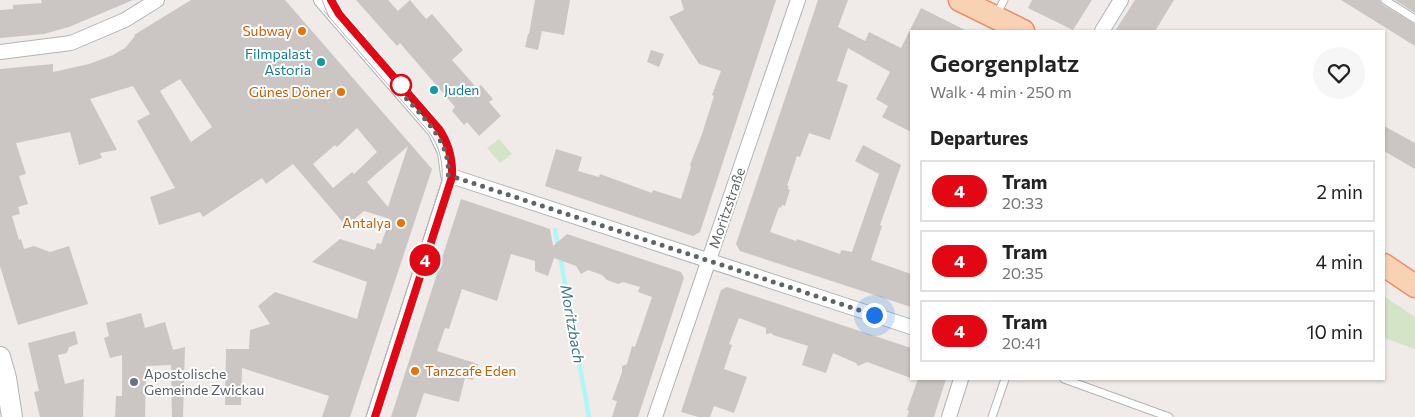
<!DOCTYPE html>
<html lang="en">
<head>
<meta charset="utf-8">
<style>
	:root { --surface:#fff; --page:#f6f6f6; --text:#222; --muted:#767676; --line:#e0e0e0 }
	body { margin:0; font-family:Commissioner,sans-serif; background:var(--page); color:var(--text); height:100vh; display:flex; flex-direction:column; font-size:19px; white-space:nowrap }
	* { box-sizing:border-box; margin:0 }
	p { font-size:16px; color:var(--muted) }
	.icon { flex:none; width:28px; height:28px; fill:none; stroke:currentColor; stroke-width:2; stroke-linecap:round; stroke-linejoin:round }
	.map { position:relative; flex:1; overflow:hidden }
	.drawer { position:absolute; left:910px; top:30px; width:475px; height:350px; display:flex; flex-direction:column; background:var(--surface); border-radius:0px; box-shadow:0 1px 4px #0004 }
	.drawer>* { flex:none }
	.badge { padding:0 10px; border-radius:16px; font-size:18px; line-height:32px }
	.you { position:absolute; width:25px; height:25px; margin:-12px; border:4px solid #fff; border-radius:50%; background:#1a73e8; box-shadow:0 0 0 8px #1a73e833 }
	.map>.badge { position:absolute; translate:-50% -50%; box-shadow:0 0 0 2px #fff }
	h2 { padding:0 20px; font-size:19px; line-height:45px }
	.round { display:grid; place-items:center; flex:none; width:52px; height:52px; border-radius:26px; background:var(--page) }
	.head { display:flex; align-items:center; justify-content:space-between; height:85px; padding:0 20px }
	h1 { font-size:24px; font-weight:600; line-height:38px }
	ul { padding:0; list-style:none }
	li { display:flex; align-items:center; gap:15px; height:62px; margin:0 10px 8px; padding:0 10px; border:2px solid var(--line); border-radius:0px }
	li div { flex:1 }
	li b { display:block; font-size:19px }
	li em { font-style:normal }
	li .badge { min-width:55px; font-weight:700; text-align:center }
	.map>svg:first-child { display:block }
	.green { fill:#d3e5c6 }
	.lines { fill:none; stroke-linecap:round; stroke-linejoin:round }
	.stream { stroke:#aef7f9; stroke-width:4.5 }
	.building { fill:#cbc6c4; fill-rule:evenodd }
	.lane-casing { stroke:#b0b4b6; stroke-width:9 }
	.street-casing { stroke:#b0b4b6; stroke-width:16 }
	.secondary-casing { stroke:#b0b5b7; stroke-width:22 }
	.primary-casing { stroke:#e89069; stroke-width:25 }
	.lane { stroke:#fff; stroke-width:7 }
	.street { stroke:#fff; stroke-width:14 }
	.secondary { stroke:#fff; stroke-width:20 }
	.primary { stroke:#f9d1b3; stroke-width:22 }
	.tram { stroke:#b3b4b5; stroke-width:1 }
	.line-casing { stroke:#fff; stroke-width:11 }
	.line { stroke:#e30613; stroke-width:8 }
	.walk { stroke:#5f6567; stroke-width:5; stroke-dasharray:0 9 }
	.food-dot { fill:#e8710a; stroke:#fff; stroke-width:2 }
	.culture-dot { fill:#0f9aa8; stroke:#fff; stroke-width:2 }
	.stop-dot { fill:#fff; stroke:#e30613; stroke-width:2.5 }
	.worship-dot { fill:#6b7280; stroke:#fff; stroke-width:2 }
	.labels { text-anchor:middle; stroke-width:4; stroke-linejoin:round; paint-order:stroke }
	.food-label { font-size:14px; fill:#c56008; stroke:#fff; text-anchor:end }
	.culture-label { font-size:14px; fill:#0d838f; stroke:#fff; text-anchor:end }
	.street-label { font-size:14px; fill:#5f6567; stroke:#fff }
	.worship-label { font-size:14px; fill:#5b616d; stroke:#fff; text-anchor:start }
	.water-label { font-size:15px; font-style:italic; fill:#3b7980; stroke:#fff }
</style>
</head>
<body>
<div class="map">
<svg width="1415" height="417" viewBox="0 0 1415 417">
	<rect width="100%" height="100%" fill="#f0ebe8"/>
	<path class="green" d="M499 139 512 154 500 163 487 148Z
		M1384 296 1415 317V349L1384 338Z"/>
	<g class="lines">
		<path class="stream" d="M555 230 558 246
			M560 256 589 417"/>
	</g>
	<path class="building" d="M41 0H133L69 27 44 34 0 38V10L13 9V5L42 3Z
		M191 0H285L432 169 350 417H322L329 396 242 368 241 405H225L226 349H249L250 330 270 324 258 306 275 292 357 319 367 282 312 262 340 239 375 250 377 243 381 244 390 219 364 211 346 226 293 164 266 184 262 178 203 217 200 212 159 225 150 197 175 188 137 121 150 114 133 86 90 99 117 150 100 153 102 158 79 165 70 132 16 143 26 174 19 176 28 204 18 207 20 214 12 216 19 240 21 239 24 249 34 246 50 252 69 246 88 304 18 325 0 266V69L53 64V72L89 64 113 55 125 48 135 36 134 35ZM180 79 212 127 191 142 160 91ZM357 128 377 152 354 174 352 172 333 188 313 164 335 145 337 147ZM408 146 388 207 367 182Z
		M356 0H388L398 11 410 0 426 19 432 14 463 50 452 60 477 88 481 85 493 99 489 102 501 116 479 136 467 122 464 125 452 111 455 107 400 43 397 46Z
		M535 0H570L564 35 542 31 538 50 525 47 528 34H529Z
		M681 0H776L700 232 693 236 545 186 556 149 582 157 578 171 599 177 600 174 652 193 653 190 681 199 691 167 690 165 702 134 714 96 712 95 721 71 699 64 669 17 684 10Z
		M818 0H848L838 27 865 41 869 32 901 48 921 8 967 31H911V132L882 117 888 106 876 99 890 72 848 48 837 81 848 85 830 140 809 133 800 157 797 156 787 186H789L788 189 790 190 785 206 782 205 781 208 779 207 770 232 796 241 797 239 840 254 841 250 852 252 879 174 855 161 863 145 901 165 880 225 882 226 871 260 911 274V307L740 251 736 244Z
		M1032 0H1092L1073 30 1028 8Z
		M1135 0H1174L1155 31H1115Z
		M1341 0H1380L1382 4 1415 24V46Z
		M1395 0H1415V13Z
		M651 50 664 54 659 67 647 62Z
		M1384 126 1415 143V169L1384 151Z
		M461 199 550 229 553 246 567 234 681 272 684 278 638 417H612L617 401 612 400 622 372V366L627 364 632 346 635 347 652 297 638 292 640 287 623 282 618 284 607 280 602 275 588 270 581 274 576 266 554 258 548 276 535 271V261L511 254 497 301 462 289 449 329 445 328 437 351 478 364 473 380 465 378 459 402 424 393 416 417H391Z
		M727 287 911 348V378L867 362 858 366 856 363 833 353 826 373 802 365 808 346 773 335 771 333 766 334V328L739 318 729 344 732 345 724 369 747 377 734 413 714 406 710 417H698L681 412 721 290Z
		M141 313 145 328 165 322 173 350 185 347 183 417H172L171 365 146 366 145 417H115L116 396H122V355L110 358 104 338 109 336 106 323Z
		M75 331 78 344 69 347 67 353 58 355 65 384 84 379 83 417H40L34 392 39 391 28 343Z
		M918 379H946L934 417H907L909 411 907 410Z"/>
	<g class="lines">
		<g class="lane-casing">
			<path id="lane" d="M1385 0 1415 19
				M996 15 1004 0
				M1064 379 1169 417
				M370 417 448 175
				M992 417 1005 379"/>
		</g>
		<g class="street-casing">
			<path id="street" d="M321 0 435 131 445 152 448 175 911 327
				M1102 31 1121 0
				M0 52 71 43 125 20 157 0
				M655 417 798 0
				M949 417 961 379"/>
		</g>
		<g class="secondary-casing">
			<path id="secondary" d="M0 357 6 378 12 417"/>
		</g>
		<g class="primary-casing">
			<path id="primary" d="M960 0 1023 31
				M1384 265 1415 286"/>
		</g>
		<use href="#lane" class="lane"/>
		<use href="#street" class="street"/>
		<use href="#secondary" class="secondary"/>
		<use href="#primary" class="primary"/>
		<path class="tram" d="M322 0 329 17
			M331 5 439 129C449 144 453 159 452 177L375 417
			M324 11 429 132C440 147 443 162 442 180L366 417"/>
	</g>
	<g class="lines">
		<g class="line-casing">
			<path id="line" d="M331 0 339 14 439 129C449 144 453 159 452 177L375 417"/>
		</g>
		<use href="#line" class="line"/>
		<path class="walk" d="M401 85 398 89C418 113 452 140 448 175L874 315"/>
	</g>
	<g class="food-dot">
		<circle cx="302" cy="31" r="5"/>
		<circle cx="341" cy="92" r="5"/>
		<circle cx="401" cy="223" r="5"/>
		<circle cx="415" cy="371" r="5"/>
	</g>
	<g class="culture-dot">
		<circle cx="321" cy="62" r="5"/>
		<circle cx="434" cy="90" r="5"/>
	</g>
	<circle class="stop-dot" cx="401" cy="85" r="10"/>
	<circle class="worship-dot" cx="134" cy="382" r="5"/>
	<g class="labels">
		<g class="food-label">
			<text x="292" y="36">Subway</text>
			<text x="331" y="97">Günes Döner</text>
			<text x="391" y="228">Antalya</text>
			<text x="425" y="376" text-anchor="start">Tanzcafe Eden</text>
		</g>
		<g class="culture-label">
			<text x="311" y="59">Filmpalast<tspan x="311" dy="16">Astoria</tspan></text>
			<text x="444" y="95" text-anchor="start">Juden</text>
		</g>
		<g class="street-label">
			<text transform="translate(727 208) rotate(-71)" y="5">Moritzstraße</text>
		</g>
		<g class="worship-label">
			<text x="144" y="379">Apostolische<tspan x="144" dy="16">Gemeinde Zwickau</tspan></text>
		</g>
		<g class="water-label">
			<text transform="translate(572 324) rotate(80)" y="5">Moritzbach</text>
		</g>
	</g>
</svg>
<div class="you" style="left:874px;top:315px"></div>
<b class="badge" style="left:425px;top:260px;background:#e30613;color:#fff">4</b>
<section class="drawer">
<div class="head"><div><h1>Georgenplatz</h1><p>Walk · 4 min · 250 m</p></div><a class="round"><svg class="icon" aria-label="heart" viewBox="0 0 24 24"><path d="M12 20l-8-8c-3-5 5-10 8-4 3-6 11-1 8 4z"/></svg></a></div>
<h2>Departures</h2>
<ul>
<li><span class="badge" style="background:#e30613;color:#fff">4</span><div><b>Tram</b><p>20:33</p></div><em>2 min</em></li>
<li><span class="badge" style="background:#e30613;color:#fff">4</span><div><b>Tram</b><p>20:35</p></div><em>4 min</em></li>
<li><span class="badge" style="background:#e30613;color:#fff">4</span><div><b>Tram</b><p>20:41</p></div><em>10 min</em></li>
</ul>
</section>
</div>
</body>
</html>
